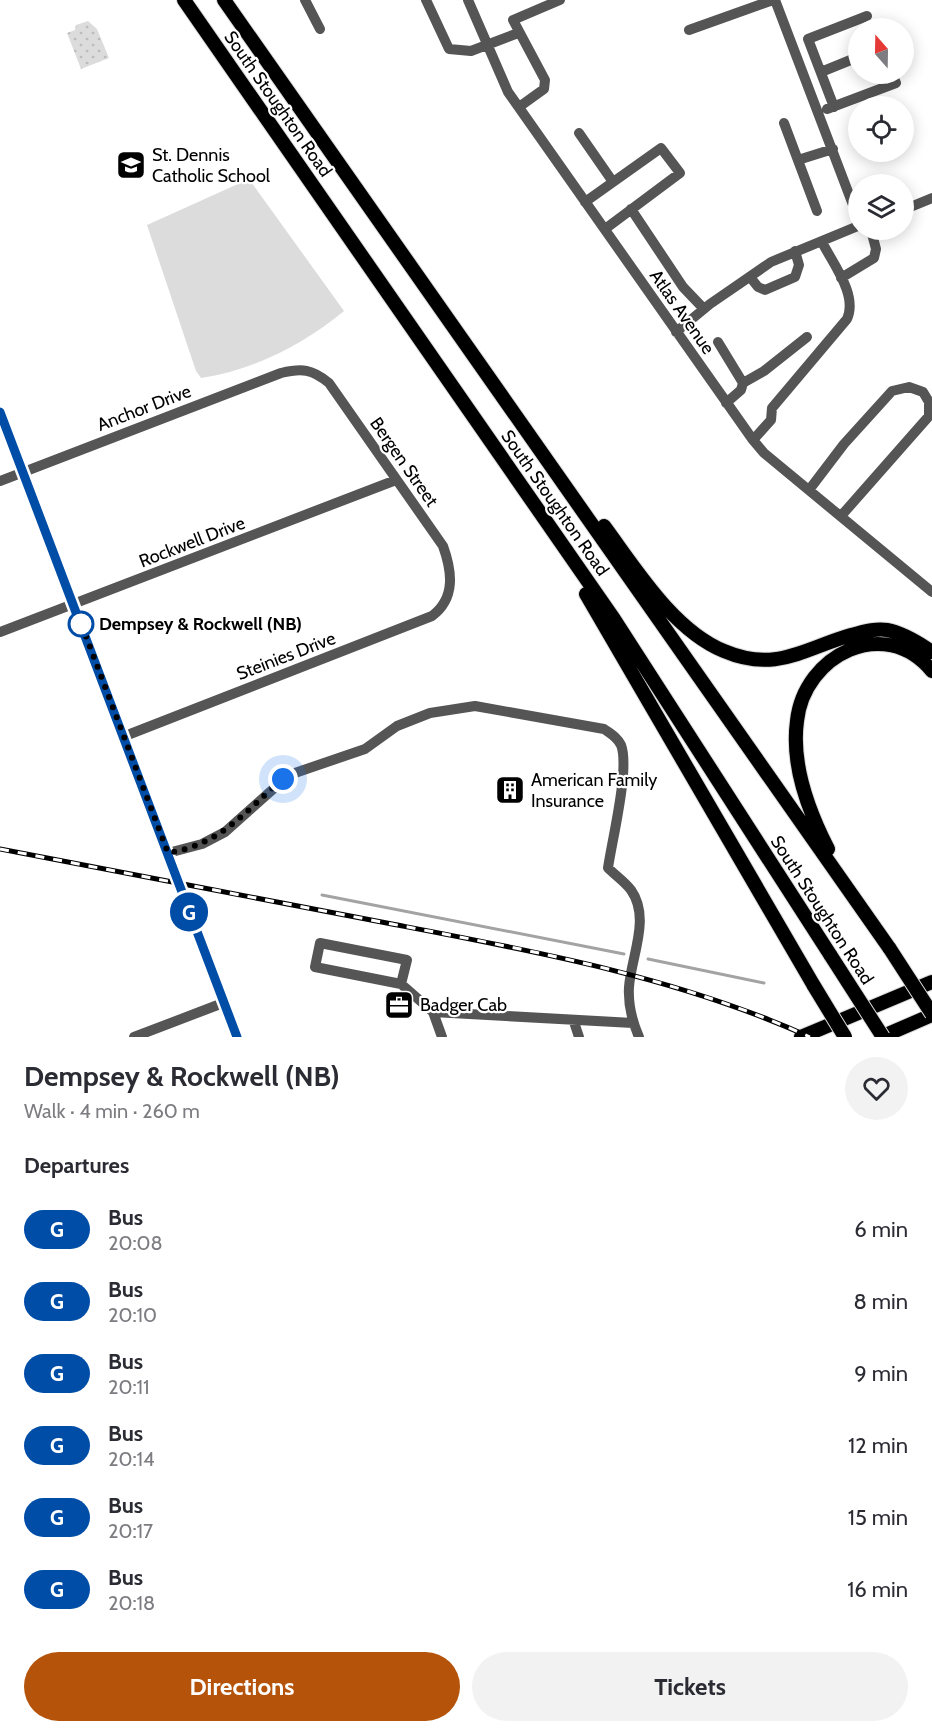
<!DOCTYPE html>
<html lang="en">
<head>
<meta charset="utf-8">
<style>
	:root { --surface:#fff; --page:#f2f2f3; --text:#2b2b33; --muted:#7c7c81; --accent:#b45309 }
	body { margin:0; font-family:Cabin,sans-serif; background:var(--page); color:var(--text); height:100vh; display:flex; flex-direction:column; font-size:22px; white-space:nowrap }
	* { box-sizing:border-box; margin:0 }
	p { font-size:20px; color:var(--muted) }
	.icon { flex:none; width:33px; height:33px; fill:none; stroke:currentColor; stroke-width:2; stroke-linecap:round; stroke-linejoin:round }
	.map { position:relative; height:1037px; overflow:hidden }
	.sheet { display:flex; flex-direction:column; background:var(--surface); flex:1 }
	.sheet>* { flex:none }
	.badge { padding:0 12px; border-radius:20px; font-size:21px; line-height:39px }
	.needle { width:39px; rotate:340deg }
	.controls { position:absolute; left:848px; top:18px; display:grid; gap:12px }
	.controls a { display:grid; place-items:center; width:66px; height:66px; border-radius:50%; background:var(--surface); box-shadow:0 3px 15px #0003; font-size:30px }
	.you { position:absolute; width:30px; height:30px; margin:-15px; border:4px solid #fff; border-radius:50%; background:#1a73e8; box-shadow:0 0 0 9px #1a73e833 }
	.map>.badge { position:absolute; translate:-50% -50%; box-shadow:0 0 0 3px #fff }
	h2 { padding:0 24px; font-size:22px; line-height:54px }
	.round { display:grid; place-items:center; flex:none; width:63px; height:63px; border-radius:32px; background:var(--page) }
	.overview { display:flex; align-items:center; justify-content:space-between; height:102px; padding:0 24px }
	h1 { font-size:28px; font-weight:800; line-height:45px }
	.primary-button { display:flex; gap:12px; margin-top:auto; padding:12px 24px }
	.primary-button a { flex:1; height:69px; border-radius:36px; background:var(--accent); color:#fff; font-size:24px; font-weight:800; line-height:69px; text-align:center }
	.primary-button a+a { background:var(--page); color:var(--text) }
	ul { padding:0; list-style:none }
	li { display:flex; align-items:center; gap:18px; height:72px; padding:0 24px }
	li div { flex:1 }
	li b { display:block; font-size:22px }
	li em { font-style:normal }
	li .badge { min-width:66px; font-weight:700; text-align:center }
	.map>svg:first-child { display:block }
	.park { fill:url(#park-dots) }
	.garden { fill:#dcdcdc }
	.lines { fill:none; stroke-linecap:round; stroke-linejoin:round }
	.stream { stroke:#a3a3a3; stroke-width:3 }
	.major-casing { stroke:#dbdbdb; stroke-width:16 }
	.minor { stroke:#555; stroke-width:10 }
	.major { stroke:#000; stroke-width:14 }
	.rail-casing { stroke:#000; stroke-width:5 }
	.rail { stroke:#fff; stroke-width:3; stroke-dasharray:9; stroke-linecap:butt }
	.major-bridge-casing { stroke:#dbdbdb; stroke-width:16; stroke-linecap:butt }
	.major-bridge { stroke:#000; stroke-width:14 }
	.line-casing { stroke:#fff; stroke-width:14 }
	.line { stroke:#004da8; stroke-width:9 }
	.walk { stroke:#000; stroke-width:6; stroke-dasharray:0 10.8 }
	.stop-dot { fill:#fff; stroke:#004da8; stroke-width:3 }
	.labels { text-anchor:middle; stroke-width:4.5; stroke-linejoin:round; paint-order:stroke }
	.street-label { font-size:18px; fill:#000; stroke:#fff }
	.poi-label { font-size:18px; fill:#000; stroke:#fff; text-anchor:start }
	.stop-label { font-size:18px; font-weight:bold; fill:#000; stroke:#fff; text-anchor:start }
</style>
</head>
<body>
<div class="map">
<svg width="932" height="1037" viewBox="0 0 932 1037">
	<defs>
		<pattern id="park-dots" width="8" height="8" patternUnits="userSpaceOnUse" patternTransform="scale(1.5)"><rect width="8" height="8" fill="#dcdcdc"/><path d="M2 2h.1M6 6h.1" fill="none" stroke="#bbb" stroke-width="1.8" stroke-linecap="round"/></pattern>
	</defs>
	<rect width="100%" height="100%" fill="#fff"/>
	<path class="park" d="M88 21 97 29 109 58 81 69 67 33 75 30 76 25Z"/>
	<path class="garden" d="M249 179 344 311C304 344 254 370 201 378L196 371 147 225Z"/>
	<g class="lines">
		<path class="stream" d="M322 895 624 954
			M648 959 764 983"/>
		<g class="major-casing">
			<path id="major" d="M184 0 614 619 831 956
				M224 0 890 949
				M604 526C636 569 673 630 724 651 776 673 803 649 851 635 863 632 875 628 887 630 903 633 919 643 932 652
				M586 594 814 986
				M828 849C808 810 791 765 797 721 804 655 885 614 932 671
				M801 1037 932 982
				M881 1037 932 1015"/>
		</g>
		<path class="minor" d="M305 0 320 29
			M426 0 449 49 471 51 518 33
			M468 0 508 92 753 440 764 453 932 592
			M775 0 858 218
			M689 30 773 0
			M821 72 858 57
			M519 107 544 89 545 80 513 20 560 0
			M834 107 808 39 867 16
			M827 109 896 83 892 74
			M784 123 817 211
			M579 133 613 182
			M798 160 833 149
			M585 202 661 148 680 173 605 229
			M631 209 683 287 704 309
			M903 210 932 198
			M750 277 758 287 765 290 795 277 799 265 795 251
			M841 278 874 258 876 249 871 230
			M676 332 710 304 771 262 858 226
			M718 342 743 383 741 390 726 403
			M743 383 764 371 807 337
			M0 412 237 1037
			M753 440 771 420 772 408 847 319C858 295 833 264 822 242
			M0 481 281 373C302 368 312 369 329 383L443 546C452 571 456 598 432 616L125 736
			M809 490 844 444 892 391 909 387 923 392 929 402V416L841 516
			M0 632 396 480
			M168 853 202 844 225 832 289 775 365 749 397 726 430 713 475 706 604 729C611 734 617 737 621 745 630 768 612 840 608 868 615 875 625 882 631 890 651 918 631 957 629 987 628 1004 632 1021 639 1037
			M401 984 407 960 320 943 315 967 401 984 433 1012 442 1037
			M433 1012 633 1023
			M574 1022 579 1037
			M134 1037 223 1003"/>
		<use href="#major" class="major"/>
		<g class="rail-casing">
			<path id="rail" d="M0 849C131 874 261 899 392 924 534 951 677 977 810 1037"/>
		</g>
		<use href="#rail" class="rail"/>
		<g class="major-bridge-casing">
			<path id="major-bridge" d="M890 949 932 1014
				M831 956 883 1037
				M814 986 845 1037"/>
		</g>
		<use href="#major-bridge" class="major-bridge"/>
	</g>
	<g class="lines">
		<g class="line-casing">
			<path id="line" d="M0 412 237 1037"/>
		</g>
		<use href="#line" class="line"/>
		<path class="walk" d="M81 624 78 615 168 853C222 844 244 812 283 779"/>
	</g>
	<defs>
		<g id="school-square" transform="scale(1.5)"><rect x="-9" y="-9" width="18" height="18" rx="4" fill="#000" stroke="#fff"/><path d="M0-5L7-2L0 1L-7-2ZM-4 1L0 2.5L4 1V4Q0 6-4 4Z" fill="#fff"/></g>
		<g id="building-square" transform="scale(1.5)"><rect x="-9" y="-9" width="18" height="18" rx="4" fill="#000" stroke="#fff"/><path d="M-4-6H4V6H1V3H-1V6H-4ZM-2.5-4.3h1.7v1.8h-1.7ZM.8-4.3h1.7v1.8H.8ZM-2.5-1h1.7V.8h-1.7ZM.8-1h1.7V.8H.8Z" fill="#fff"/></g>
		<g id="office-square" transform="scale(1.5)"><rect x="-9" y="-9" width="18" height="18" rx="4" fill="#000" stroke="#fff"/><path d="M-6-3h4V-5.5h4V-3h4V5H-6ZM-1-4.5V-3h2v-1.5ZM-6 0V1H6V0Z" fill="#fff"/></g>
	</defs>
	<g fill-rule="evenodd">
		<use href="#school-square" x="131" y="165"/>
		<use href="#building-square" x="510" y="790"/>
		<use href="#office-square" x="399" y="1005"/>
	</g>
	<circle class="stop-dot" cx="81" cy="624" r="12"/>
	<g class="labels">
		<g class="street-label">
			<text transform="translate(278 104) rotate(55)" y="6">South Stoughton Road</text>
			<text transform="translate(682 312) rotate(55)" y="6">Atlas Avenue</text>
			<text transform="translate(144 408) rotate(-21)" y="6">Anchor Drive</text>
			<text transform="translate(404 462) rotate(55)" y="6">Bergen Street</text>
			<text transform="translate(555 503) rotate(55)" y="6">South Stoughton Road</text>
			<text transform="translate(192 542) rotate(-21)" y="6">Rockwell Drive</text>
			<text transform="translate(286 656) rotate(-21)" y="6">Steinies Drive</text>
			<text transform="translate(822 910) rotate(57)" y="6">South Stoughton Road</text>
		</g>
		<g class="poi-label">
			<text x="152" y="161">St. Dennis<tspan x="152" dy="21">Catholic School</tspan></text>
			<text x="531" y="786">American Family<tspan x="531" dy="21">Insurance</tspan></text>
			<text x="420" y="1011">Badger Cab</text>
		</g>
		<g class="stop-label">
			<text x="99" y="630">Dempsey &amp; Rockwell (NB)</text>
		</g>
	</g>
</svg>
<div class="controls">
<a><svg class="needle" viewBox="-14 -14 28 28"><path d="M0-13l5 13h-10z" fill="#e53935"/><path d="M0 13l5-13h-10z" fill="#7c7c81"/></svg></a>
<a><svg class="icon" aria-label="locate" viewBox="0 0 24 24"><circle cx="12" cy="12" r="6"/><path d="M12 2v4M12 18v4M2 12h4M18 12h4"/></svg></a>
<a><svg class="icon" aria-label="layers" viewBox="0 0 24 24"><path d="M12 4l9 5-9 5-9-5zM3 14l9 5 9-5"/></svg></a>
</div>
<div class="you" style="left:283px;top:779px"></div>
<b class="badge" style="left:189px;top:912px;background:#004da8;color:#fff">G</b>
</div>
<section class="sheet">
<div class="overview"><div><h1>Dempsey &amp; Rockwell (NB)</h1><p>Walk · 4 min · 260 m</p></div><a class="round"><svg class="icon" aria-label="heart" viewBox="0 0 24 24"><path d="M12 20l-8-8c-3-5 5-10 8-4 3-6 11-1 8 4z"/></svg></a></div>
<h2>Departures</h2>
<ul>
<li><span class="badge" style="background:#004da8;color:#fff">G</span><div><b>Bus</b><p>20:08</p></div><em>6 min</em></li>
<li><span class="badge" style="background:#004da8;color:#fff">G</span><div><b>Bus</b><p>20:10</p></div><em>8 min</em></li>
<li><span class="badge" style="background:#004da8;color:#fff">G</span><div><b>Bus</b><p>20:11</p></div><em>9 min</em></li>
<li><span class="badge" style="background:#004da8;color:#fff">G</span><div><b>Bus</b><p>20:14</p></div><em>12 min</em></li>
<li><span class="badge" style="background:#004da8;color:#fff">G</span><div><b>Bus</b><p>20:17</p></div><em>15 min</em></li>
<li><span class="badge" style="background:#004da8;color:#fff">G</span><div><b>Bus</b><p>20:18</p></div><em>16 min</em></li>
</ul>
<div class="primary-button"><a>Directions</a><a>Tickets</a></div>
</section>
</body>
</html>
